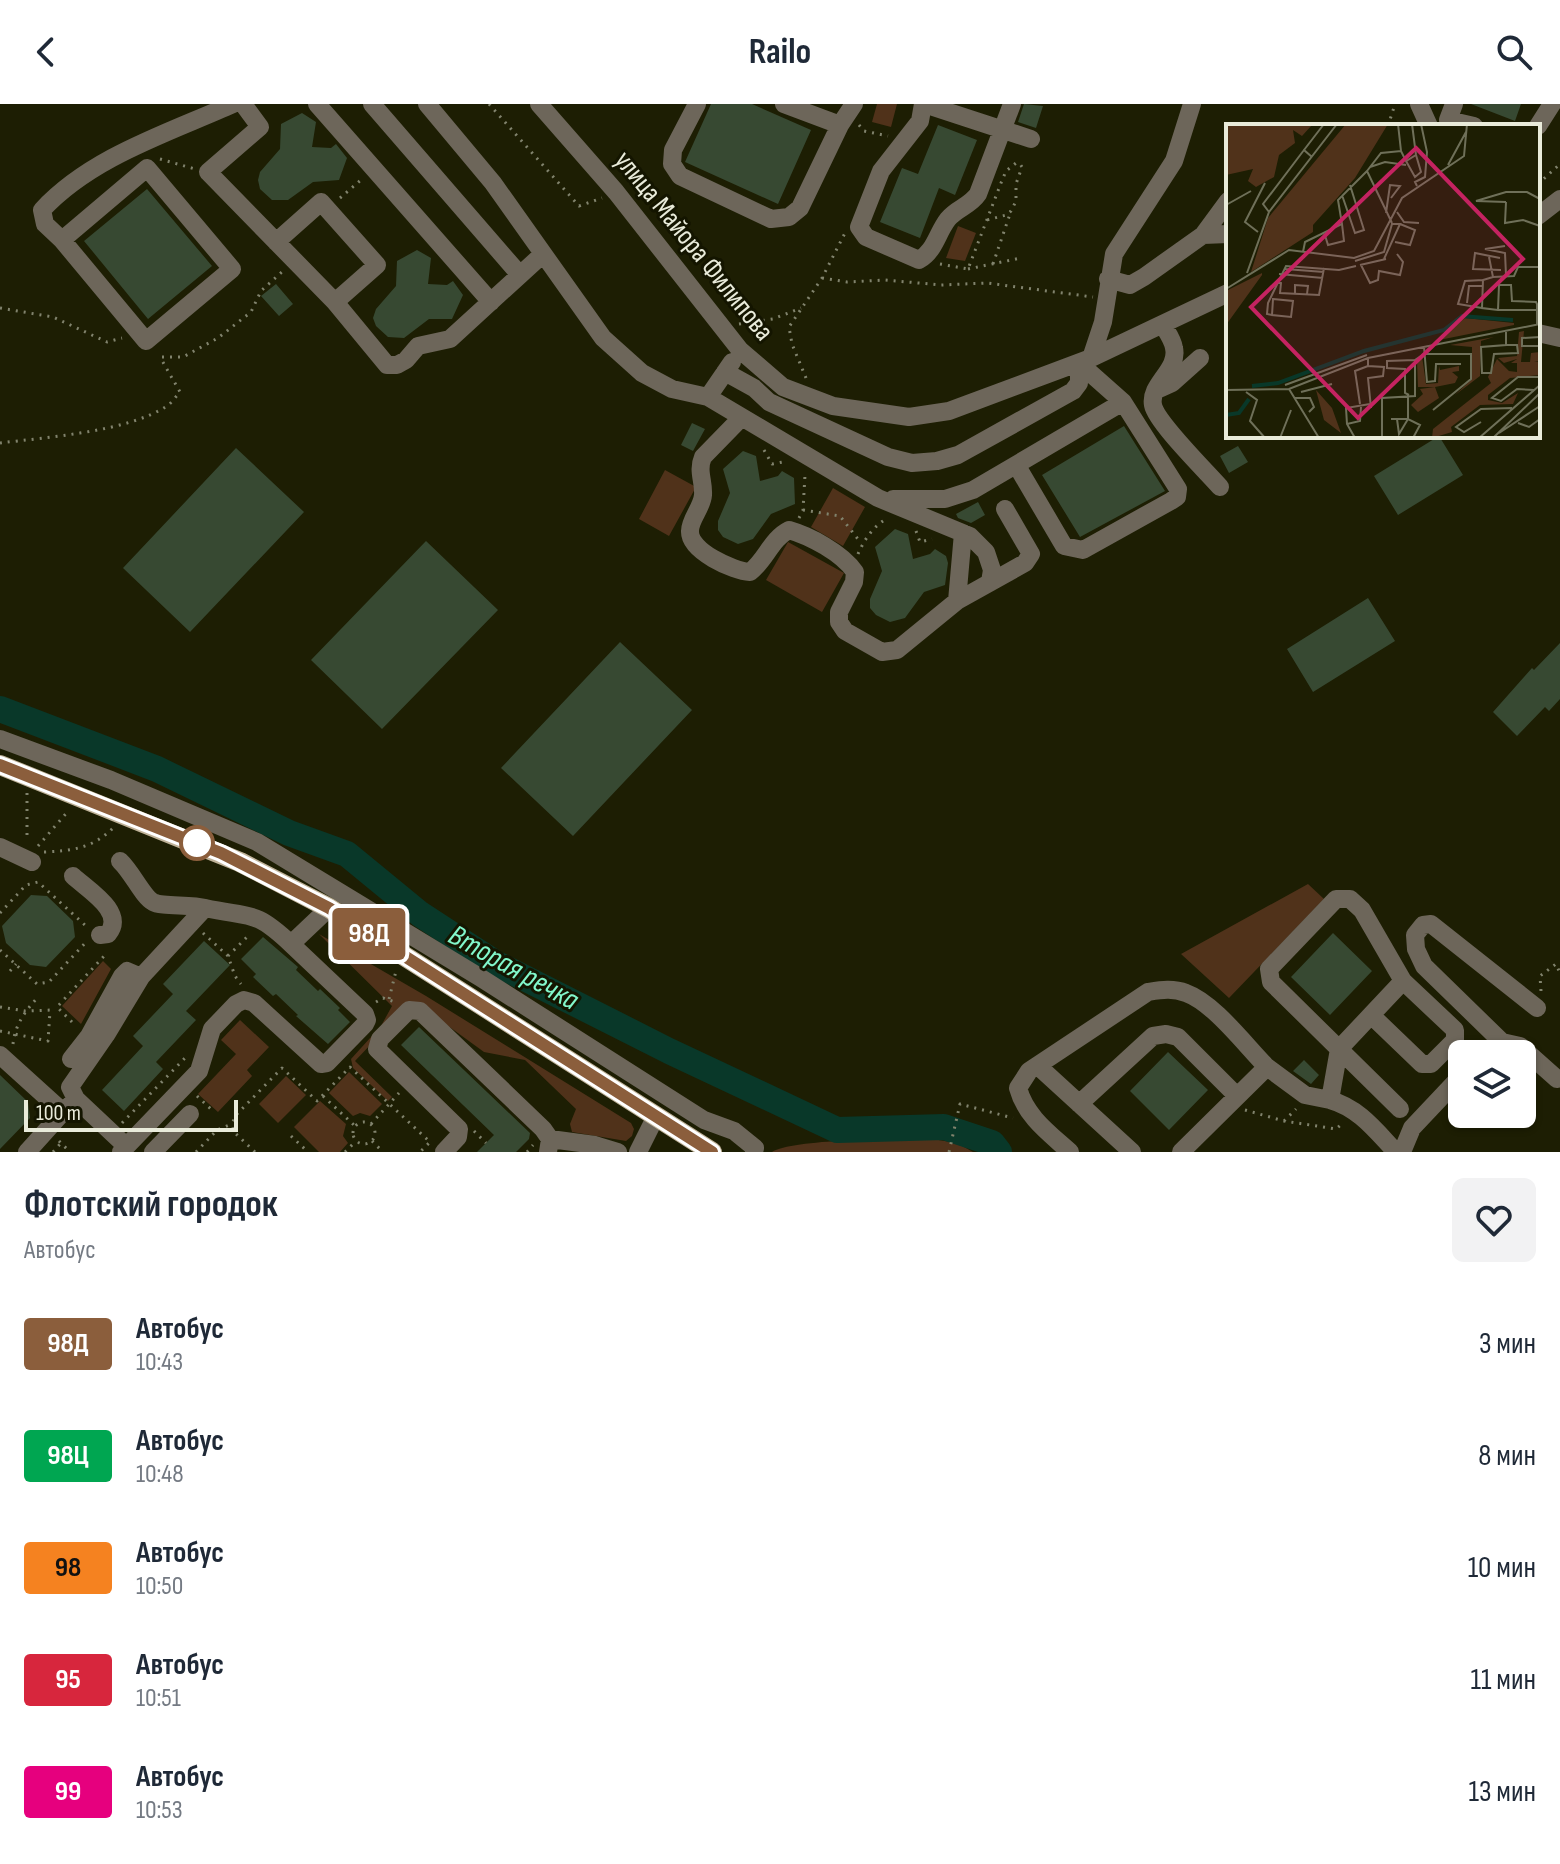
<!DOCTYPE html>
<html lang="ru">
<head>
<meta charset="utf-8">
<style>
	:root { --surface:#fff; --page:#f2f2f3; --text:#1f2937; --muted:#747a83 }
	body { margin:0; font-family:"Sofia Sans Condensed",sans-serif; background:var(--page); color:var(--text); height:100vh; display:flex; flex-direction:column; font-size:30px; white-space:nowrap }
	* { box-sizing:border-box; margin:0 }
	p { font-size:26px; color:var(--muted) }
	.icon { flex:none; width:44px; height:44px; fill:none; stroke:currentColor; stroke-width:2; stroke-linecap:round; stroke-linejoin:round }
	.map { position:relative; height:1048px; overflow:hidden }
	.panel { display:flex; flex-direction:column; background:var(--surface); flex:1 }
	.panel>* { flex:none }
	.badge { padding:0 16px; border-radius:6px; font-size:28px; line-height:52px }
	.fabs { position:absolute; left:1448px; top:936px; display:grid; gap:16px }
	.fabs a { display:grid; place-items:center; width:88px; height:88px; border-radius:12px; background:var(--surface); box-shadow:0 2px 6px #0004; font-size:40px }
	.scale { position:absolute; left:24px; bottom:20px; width:214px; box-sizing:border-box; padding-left:8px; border:4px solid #e9ebda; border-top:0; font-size:22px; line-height:28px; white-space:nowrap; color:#e9ebda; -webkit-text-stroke:6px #141500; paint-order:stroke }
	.map>.badge { position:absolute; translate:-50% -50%; box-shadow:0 0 0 4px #fff }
	.round { display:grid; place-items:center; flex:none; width:84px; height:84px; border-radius:12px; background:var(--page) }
	.summary { display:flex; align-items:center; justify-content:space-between; height:136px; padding:0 24px }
	h1 { font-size:38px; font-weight:700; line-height:60px }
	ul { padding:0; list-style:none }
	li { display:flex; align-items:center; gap:24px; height:112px; padding:0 24px }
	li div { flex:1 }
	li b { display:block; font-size:30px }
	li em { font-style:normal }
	li .badge { min-width:88px; font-weight:700; text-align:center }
	header { display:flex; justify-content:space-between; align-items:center; height:104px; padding:0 24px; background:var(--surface); font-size:36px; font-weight:700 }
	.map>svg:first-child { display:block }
	.green { fill:#50321a }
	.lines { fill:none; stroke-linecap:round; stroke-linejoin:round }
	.river { stroke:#093829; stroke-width:26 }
	.building { fill:#374932 }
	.path { stroke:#81836d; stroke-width:3; stroke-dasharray:2 6; stroke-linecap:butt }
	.minor { stroke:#6d665a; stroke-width:18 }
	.major { stroke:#bfb298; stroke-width:20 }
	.line-casing { stroke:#fff; stroke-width:18 }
	.line { stroke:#8b5e3c; stroke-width:12 }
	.stop-dot { fill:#fff; stroke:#8b5e3c; stroke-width:4 }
	.labels { text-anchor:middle; stroke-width:6; stroke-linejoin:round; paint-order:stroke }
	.street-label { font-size:28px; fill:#e9ebda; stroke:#141500 }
	.water-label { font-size:30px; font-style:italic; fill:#82f7cb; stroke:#141500 }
	.inset-river { fill:none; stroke:#093829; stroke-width:4 }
	.inset-road { fill:none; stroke:#6f7059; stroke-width:2 }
	.view { fill:#c42361; fill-opacity:0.15; stroke:#c42361; stroke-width:4 }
	.inset-edge { fill:none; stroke:#e9ebda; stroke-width:4 }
</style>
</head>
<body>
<header><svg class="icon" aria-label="back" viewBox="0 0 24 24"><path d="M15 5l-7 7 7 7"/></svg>Railo<svg class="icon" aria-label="search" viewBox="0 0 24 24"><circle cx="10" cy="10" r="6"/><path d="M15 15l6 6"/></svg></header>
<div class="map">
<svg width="1560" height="1048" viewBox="0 0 1560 1048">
	<rect width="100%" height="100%" fill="#1d1e03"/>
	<path class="green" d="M877 0H897L891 23 872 18Z
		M958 122 976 129 965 157 946 154Z
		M665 366 696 383 669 432 639 415Z
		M833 384 865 403 843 442 811 423Z
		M788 438 844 469 822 508 766 476Z
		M1308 780 1324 795 1229 894 1181 850Z
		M319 830 426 892 631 1019 634 1025 632 1032 626 1037 572 1028 570 1020 576 1005 525 956 484 948 418 900 373 938 355 957 392 993 388 997 353 964 351 955 381 922 392 902Z
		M103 857 111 865 81 920 62 902Z
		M240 916 269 943 247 966 252 972 218 1008 198 990 236 950 221 936Z
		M349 968 382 1000 370 1012 360 1009 353 1012 329 989Z
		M286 972 306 991 278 1019 259 1000Z
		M320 997 346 1020 343 1032 348 1039 340 1048H319L294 1023Z
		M926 1034 957 1039 973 1048H772C792 1035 897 1035 926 1034Z"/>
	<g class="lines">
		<path class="river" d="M0 605 157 665 289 729 347 750 420 810 495 859 669 947 837 1026 944 1023 992 1039 999 1048"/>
	</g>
	<path class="building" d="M711 0H752L811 26 778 100 685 58Z
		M1024 0 1043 2 1036 24 1018 18Z
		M1471 0H1521L1515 17Z
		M302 9 316 18 312 43 331 44 336 40 347 54 339 76 313 78 288 96H272L260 85 258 76 260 68 280 45 281 20Z
		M938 21 977 36 955 91 939 84 920 134 880 118 902 64 918 70Z
		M147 85 212 162 148 215 84 137Z
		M417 146 431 154 428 180 447 181 453 177 463 191 452 215H429L404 234 388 233 376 222 373 214 376 205 396 182 397 157Z
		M276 180 293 200 279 212 261 192Z
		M692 319 705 325 693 347 681 341Z
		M1124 322 1165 387 1080 433 1042 371Z
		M1439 332 1463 371 1398 411 1374 372Z
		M1238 342 1248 358 1229 369 1220 352Z
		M236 344 304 408 190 528 123 464Z
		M743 347 756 352 760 377 778 372 782 367 794 374 795 400 771 410 753 435 738 440 723 433 718 426V417L730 389 723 365Z
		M978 398 985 411 971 419 958 414 956 410Z
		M895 425 908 430 913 455 930 450 935 445 946 452 948 459 945 481 924 488 905 514 890 518 876 511 870 504V495L882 467 875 443Z
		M426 437 498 506 382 625 311 556Z
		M1368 494 1395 537 1313 588 1287 545Z
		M620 538 692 606 573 732 501 664Z
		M1560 539V595L1549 607 1545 603 1517 632 1493 608 1532 564 1534 566Z
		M31 791 47 792 73 817 75 833 46 863 30 861 6 839 2 822Z
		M1333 829 1372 867 1330 911 1291 873Z
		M263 833 298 863 296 866 318 887 320 885 340 904 338 906 350 918 328 940 296 912 298 911 276 890 273 892 253 873 256 870 241 855Z
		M204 837 230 861 186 907 196 916 156 958 163 965 124 1007 102 986 143 942 133 932 173 890 163 880Z
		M419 923 530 1029 529 1035 516 1048H477L494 1031 401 941Z
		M1168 948 1208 986 1169 1026 1130 987Z
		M1304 956 1319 971 1311 980 1293 967Z
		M0 971 28 998 30 1014 0 1045Z"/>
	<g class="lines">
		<path class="path" d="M489 0 579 102 602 94
			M859 21 864 27 888 32
			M1388 22 1395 0
			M160 55 195 65
			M1538 80 1560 60
			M340 94 362 75
			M940 160 968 165 1001 79 1006 67 1016 59 1020 60 1022 63 1016 80V97L1011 107 1006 111 987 116
			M993 160 1011 107
			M968 165 1021 154
			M822 174 847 178 885 176 941 181 987 179 1093 193
			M0 204 53 213 107 238 122 234
			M739 220 773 215 801 204
			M162 253H183L218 234 251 208 261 187 284 166
			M806 274 792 240 789 223 822 174 845 129
			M0 339C48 333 127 328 167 302 172 299 176 292 180 288L160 253
			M764 346 772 360 783 358
			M803 406 840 412 861 439
			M799 414 803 406 805 371
			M916 427 920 438 932 435
			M858 450C864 436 874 421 888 414
			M27 689V737
			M38 742 69 706
			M44 748C72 747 93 744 113 724
			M0 809 26 781 38 778 86 822
			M203 829 228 852 235 872 241 880
			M0 846 37 880 49 878 87 837
			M228 852 250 830
			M10 867 16 860
			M1541 887 1540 872 1556 860 1560 869
			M389 895 396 867
			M376 898 383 894 395 898
			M0 903 25 907 52 906
			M72 918 57 903 105 851
			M0 927 48 937 50 907
			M13 940C15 920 26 906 39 892
			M197 992 213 1007
			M323 992 355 1022
			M1245 1006 1284 1017 1336 1025 1344 1018
			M1284 1017 1296 1005
			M353 1029a11 11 0 1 1 22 0a11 11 0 1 1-22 0Z
			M122 1019 186 953
			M371 1020 399 989
			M474 1027 486 1039
			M291 1032 308 1048
			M59 1037 70 1048
			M372 1037 383 1048
			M53 1048 61 1039
			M196 1048 217 1026 232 1020
			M255 1048 234 1028 232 1020 236 1011 282 964 317 997 350 963 430 1038 420 1048
			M345 1048 356 1037
			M527 1048 533 1041
			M949 1048 960 1000 1013 1014"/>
		<path class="minor" d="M243 0 260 23 208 68 335 198 387 261H397L406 256 418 242 450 235 543 150
			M317 0 491 198
			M372 0 520 171
			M427 0 493 79 603 234 642 269 672 285 708 293
			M539 0 616 88 740 246 783 283 833 302 909 313 949 307 1091 254 1228 189
			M697 0 673 46 672 60 680 72 771 115 789 113 800 104 840 21
			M784 0 840 21 854 0
			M923 0 920 17 881 67 859 123 866 133 919 156C935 147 937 129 948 115 957 104 970 102 978 90L1012 0
			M924 0 1031 35
			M1419 0 1429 22
			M1454 0 1448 16 1474 22
			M1538 22 1552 0
			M1538 112 1560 95
			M1203 131 1228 130
			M62 136 147 64 232 165 146 237 62 136 45 120 42 106C91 53 168 29 233 0
			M276 138 321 98 377 161 335 198
			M1108 175 1130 181 1144 173 1203 131 1228 97
			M1163 221C1167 228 1173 236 1174 244 1179 266 1149 280 1153 301 1156 318 1206 367 1220 383
			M1538 229 1560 234
			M1091 254 1103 218 1114 150 1174 57 1192 0
			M732 258 708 293 878 394 970 432 986 448 992 466 990 478
			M725 268 754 284 769 298 888 353 912 359 937 357 958 351 1073 287 1079 279V259
			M1161 284 1172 279 1200 254
			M742 313 703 353C697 367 704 377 703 391 702 404 690 415 690 427 689 447 733 467 750 468 766 456 771 435 789 426 810 432 842 449 855 468L854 478 839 508V518L845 527 882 548 897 546 957 497 963 429
			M1017 362 1064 442 1083 446 1171 397 1177 393 1178 385 1123 298
			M893 395H945L973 386 1123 298 1079 259
			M957 497 1025 459 1031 450 1005 405
			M0 635 111 676 257 738 481 874 704 1016 734 1027 755 1044 754 1048
			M0 743 32 758
			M120 757C132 768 143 793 153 798 161 803 191 800 205 804
			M73 772C88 786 126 808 108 830L100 831
			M1371 911 1422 960H1431L1455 936V926L1403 877 1362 806 1350 795H1336L1269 865 1271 878 1400 1005
			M1502 938 1520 942 1557 975
			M1488 950 1502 938 1424 862 1416 845 1415 831 1423 821 1431 820 1537 904
			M0 951 63 1008 76 995 126 1042
			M71 955 89 932 122 872 127 867 141 873
			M1038 962 1132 1048
			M76 995 70 983 106 931 141 873 205 804C251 814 254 805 291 840
			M1330 996C1359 1004 1376 1027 1396 1048
			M1079 1000 1153 932 1166 930 1178 933 1237 992
			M27 1048 63 1008
			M121 1048 199 967 212 925 236 900 244 896 254 899 321 960 327 959 365 920 367 916 365 910 291 840 329 804
			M153 1048 190 1010
			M444 1048 458 1033 459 1025 377 945 380 935 409 906 420 907 543 1025 550 1035
			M548 1048 550 1035 595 1041 618 1048
			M638 1048 656 1012
			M1070 1048C1049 1029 1026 1013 1018 984L1029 967 1148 888C1161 886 1173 884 1186 889 1214 899 1246 942 1267 963
			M1181 1048 1267 963 1305 991 1330 996 1339 945 1403 877
			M1402 1048 1412 1024 1462 971"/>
		<path class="major" d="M0 661 240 758 329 804 712 1048"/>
	</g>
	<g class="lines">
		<g class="line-casing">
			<path id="line" d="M0 661 221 749 329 804 712 1048"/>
		</g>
		<use href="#line" class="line"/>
	</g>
	<circle class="stop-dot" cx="197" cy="739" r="16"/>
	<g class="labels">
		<g class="street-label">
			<text transform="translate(695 141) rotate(51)" y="10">улица Майора Филипова</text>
		</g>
		<g class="water-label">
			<text transform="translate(514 863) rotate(29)" y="10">Вторая речка</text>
		</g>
	</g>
	<g transform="translate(1226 20)">
		<rect width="314" height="314" fill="#1d1e03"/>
		<path d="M0 0H85L86 1 76 12 67 6 69 19 53 31 48 53 30 63 22 57 27 45 0 51ZM120 0H162L129 54 87 101V108L25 148 42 94ZM36 149V151L0 201V167ZM239 194 288 199V201L213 216ZM298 207 295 238H304L305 229 314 228V237H308L314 238V251L284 254 262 271V276L276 279 292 269 287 280 254 281 225 303 226 308 206 314 207 305 265 259 262 253 271 235 283 247 291 248V239H285L291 235 278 239 272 234 291 232 293 208ZM268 213 255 217 254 252 229 271 246 255V223L224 221ZM196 232 200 260 212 259 213 242 214 246 233 242V247L226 248 232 253 229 259 209 263 213 274 192 288 185 281 197 270 194 265 209 263H192L191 237ZM90 266 106 284 115 309 98 296Z" fill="#50321a"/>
		<path class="inset-river" d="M26 262 52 259 138 227 218 206 236 192 287 196M0 291 13 289 23 275"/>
		<path class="inset-road" d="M172 0 175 27M186 0 190 31M86 33 78 26 98 0M222 41 240 8M144 43 159 38 180 41M141 47 155 29 175 27 180 37 190 31 195 48 189 53 180 37M191 62 189 58 199 53 201 28 195 0M116 71 129 109 138 106 124 61M280 78 250 77 280 68H301L314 75M280 78 279 99 297 96 314 102M0 81 25 67M43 88 37 80 78 26M171 88 178 98 193 99M160 89 164 61 174 62 165 74M32 108 19 98 39 59M98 108 102 121 118 117 116 100M169 118 184 121 189 106 174 100M279 122 259 125 279 129 280 151M77 128 79 118 116 100 112 76 141 47 166 99M263 133 267 153 257 156 256 184 272 186M274 134 249 129 247 145 275 146M129 137 158 128 166 100H174L158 135M134 141 160 135M135 141 144 159 152 156 153 147 174 151 177 138 171 130M59 145 98 148M21 149 43 88 111 0M53 150 97 154M267 153 288 152 292 143H314M50 158 55 159 54 169 93 171 98 144M0 165 63 126 128 134 148 127 176 74 238 32 241 0M69 169V161L82 162 81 170M47 175 67 177 65 193 46 191ZM241 179 243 162H257M256 184 232 180 239 157 257 156M46 191 41 190 42 179 60 142 113 146 130 142M311 200V180L310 178 286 177 285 161H273L272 186H311M280 206V221L255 223 256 249H265L268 230 292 229 291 221H280M314 213 296 214V222H314M198 223 201 258 209 257 210 240H235M142 234V242L158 243 157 252 142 254 145 284M59 261 141 231M63 265 93 314M0 266 63 265 142 234 314 200M308 266 291 265 275 277 266 274 292 253H314M20 268 31 276 24 297 39 314M75 268 106 260M183 271 179 269V245L161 244V237L189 236M68 274H84L88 283 83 288M134 280 129 247 142 242M165 295H182V273M171 295 173 310 182 295 194 301 187 314M255 298 238 308 230 303 255 285 286 284M292 299 303 303 314 295M121 300 134 297 135 283M273 309 314 282M54 314 65 286M129 314 121 300 120 284 144 280M156 314V274L189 272V236L198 230H245V255L207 286M230 314H253L314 261M267 314 314 269"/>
		<path class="view" d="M190 24 297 135 132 294 25 183Z"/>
		<rect width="314" height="314" class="inset-edge"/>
	</g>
</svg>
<div class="fabs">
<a><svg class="icon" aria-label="layers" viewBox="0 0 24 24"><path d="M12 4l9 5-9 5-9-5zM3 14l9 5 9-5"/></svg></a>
</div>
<div class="scale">100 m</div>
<b class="badge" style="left:369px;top:830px;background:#8b5e3c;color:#fff">98Д</b>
</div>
<section class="panel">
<div class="summary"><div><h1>Флотский городок</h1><p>Автобус</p></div><a class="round"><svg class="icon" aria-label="heart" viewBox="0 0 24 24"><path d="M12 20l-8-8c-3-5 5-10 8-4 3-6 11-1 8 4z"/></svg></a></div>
<ul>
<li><span class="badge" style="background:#8b5e3c;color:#fff">98Д</span><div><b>Автобус</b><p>10:43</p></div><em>3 мин</em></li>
<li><span class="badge" style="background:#00a651;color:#fff">98Ц</span><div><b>Автобус</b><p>10:48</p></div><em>8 мин</em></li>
<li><span class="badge" style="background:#f58220;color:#111">98</span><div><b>Автобус</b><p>10:50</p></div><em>10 мин</em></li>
<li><span class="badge" style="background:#d7263d;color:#fff">95</span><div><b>Автобус</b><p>10:51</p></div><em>11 мин</em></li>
<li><span class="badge" style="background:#e6007e;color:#fff">99</span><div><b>Автобус</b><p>10:53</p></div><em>13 мин</em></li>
</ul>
</section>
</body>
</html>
